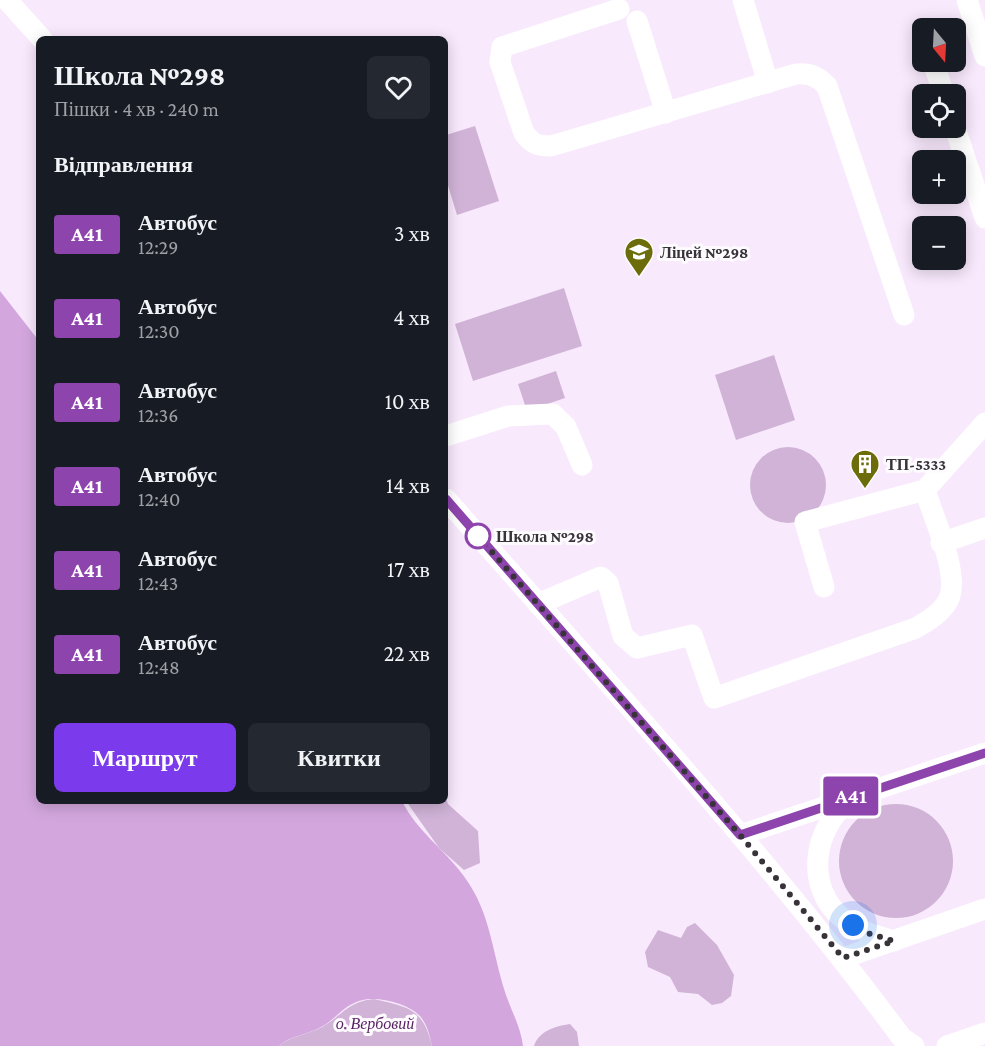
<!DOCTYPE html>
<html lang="uk">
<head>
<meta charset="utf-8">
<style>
	:root { --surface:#171b24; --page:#242831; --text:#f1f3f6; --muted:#9ea1a6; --accent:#7c3aed }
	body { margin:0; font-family:"Crimson Pro",serif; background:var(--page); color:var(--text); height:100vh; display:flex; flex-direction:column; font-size:22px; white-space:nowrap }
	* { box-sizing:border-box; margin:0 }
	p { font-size:20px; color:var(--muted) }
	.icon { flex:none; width:33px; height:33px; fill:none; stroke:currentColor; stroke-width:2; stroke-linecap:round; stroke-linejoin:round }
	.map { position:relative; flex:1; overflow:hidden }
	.drawer { position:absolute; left:36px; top:36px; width:412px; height:768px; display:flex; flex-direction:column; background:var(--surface); border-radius:9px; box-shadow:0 3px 15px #0003 }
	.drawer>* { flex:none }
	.badge { padding:0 12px; border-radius:4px; font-size:21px; line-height:39px }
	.needle { width:39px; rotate:162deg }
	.controls { position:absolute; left:912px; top:18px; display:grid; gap:12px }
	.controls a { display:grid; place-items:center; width:54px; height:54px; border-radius:9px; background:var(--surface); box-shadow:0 3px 15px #0003; font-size:30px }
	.you { position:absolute; width:30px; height:30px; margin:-15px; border:4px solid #fff; border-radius:50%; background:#1a73e8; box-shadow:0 0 0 9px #1a73e833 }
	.map>.badge { position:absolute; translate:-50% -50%; box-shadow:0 0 0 3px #fff }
	h2 { padding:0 18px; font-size:22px; line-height:54px }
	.round { display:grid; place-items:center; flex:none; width:63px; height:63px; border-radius:9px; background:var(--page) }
	.overview { display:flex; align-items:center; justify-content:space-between; height:102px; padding:0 18px }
	h1 { font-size:28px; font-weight:700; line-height:45px }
	.cta { display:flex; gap:12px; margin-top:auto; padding:12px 18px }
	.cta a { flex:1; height:69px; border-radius:9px; background:var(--accent); color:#fff; font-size:24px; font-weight:700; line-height:69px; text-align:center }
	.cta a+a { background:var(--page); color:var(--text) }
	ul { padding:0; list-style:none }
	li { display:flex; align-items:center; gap:18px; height:84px; padding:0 18px }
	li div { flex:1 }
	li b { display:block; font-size:22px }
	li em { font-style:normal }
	li .badge { min-width:66px; font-weight:700; text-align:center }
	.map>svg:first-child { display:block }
	.green { fill:#d0b3d7 }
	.water { fill:#d3a7de }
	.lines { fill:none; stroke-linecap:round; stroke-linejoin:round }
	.minor { stroke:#fff; stroke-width:21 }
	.line-casing { stroke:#fff; stroke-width:14 }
	.line { stroke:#8e44ad; stroke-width:9 }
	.walk { stroke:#383239; stroke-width:6; stroke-dasharray:0 10.8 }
	.stop-dot { fill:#fff; stroke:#8e44ad; stroke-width:3 }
	.labels { text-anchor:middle; stroke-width:6; stroke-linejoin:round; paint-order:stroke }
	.poi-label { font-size:16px; font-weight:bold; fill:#383239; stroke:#fefbff; text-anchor:start }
	.stop-label { font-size:16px; font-weight:bold; fill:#383239; stroke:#fefbff; text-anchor:start }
	.park-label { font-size:16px; font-style:italic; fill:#541f61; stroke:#fefbff }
</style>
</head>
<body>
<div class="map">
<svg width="985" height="1046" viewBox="0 0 985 1046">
	<rect width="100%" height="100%" fill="#f8e9fc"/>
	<path class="green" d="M475 126 499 201 457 215 446 179V135Z
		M564 288 582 346 473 381 455 324Z
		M774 355 795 420 736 440 715 375Z
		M556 371 565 398 527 411 518 384Z
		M750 485a38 38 0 1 1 76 0a38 38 0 1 1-76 0Z
		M446 798 448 804 478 831 480 863 464 870 439 848 406 801H446Z
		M839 861a57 57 0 1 1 114 0a57 57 0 1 1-114 0Z
		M695 923 717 945 734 975 731 996 722 1003 712 1005 698 994 678 992 670 977 648 967 645 952 658 930 681 938 687 927Z
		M374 999C408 1007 423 1008 432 1046H279C292 1035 307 1035 322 1027 343 1015 347 1002 374 999Z
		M570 1024 577 1032 579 1046H534C539 1031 555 1026 570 1024Z"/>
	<path class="water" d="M0 291 39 341V801H402C417 831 443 848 463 875 493 914 492 959 509 1003 515 1018 521 1030 523 1046H432C430 1036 427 1024 420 1016 408 1003 375 995 359 1001 343 1006 335 1020 321 1027 307 1035 291 1035 279 1046H0Z"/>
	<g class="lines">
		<path class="minor" d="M7 0 42 39
			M743 0 768 83
			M967 0 985 56
			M619 9 502 47 500 62 524 133C532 144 538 146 551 146L796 74C810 73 817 76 827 86L904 315
			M637 21 666 113
			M933 62 944 94
			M955 128 985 218
			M446 436 508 416 553 414 566 427 582 465
			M446 499C601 676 762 849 902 1038L914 1046
			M941 543 985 528
			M824 587 805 522 925 490 985 423
			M538 604 601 577 608 583 623 636 637 648 692 635 714 698 916 628C929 620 945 611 950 596 958 570 933 516 925 490
			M850 800C813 828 804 887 843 919 858 931 876 936 894 941
			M740 835 985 753
			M843 958 985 909
			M947 1046 985 1033"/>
	</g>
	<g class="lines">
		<g class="line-casing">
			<path id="line" d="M446 499 740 835 985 753"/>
		</g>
		<use href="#line" class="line"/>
		<path class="walk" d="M478 536 740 835 843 958 894 941 864 932 853 925"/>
	</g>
	<defs>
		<g id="school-pin" transform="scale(1.5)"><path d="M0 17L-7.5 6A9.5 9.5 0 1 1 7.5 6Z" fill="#6d6c0b" stroke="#fefbff"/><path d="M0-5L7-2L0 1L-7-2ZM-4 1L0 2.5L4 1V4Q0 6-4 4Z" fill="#fff"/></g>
		<g id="building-pin" transform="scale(1.5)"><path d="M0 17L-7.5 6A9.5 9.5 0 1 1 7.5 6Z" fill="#6d6c0b" stroke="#fefbff"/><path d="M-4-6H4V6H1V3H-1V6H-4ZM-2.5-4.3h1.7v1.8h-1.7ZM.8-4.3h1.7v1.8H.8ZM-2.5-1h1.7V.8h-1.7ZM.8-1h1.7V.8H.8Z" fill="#fff"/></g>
	</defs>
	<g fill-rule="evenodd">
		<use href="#school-pin" x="639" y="252"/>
		<use href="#building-pin" x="865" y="464"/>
	</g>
	<circle class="stop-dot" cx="478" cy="536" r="12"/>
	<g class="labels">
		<g class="poi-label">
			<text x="660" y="258">Ліцей №298</text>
			<text x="886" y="470">ТП-5333</text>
		</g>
		<g class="stop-label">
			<text x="496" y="542">Школа №298</text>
		</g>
		<g class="park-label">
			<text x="375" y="1029">о. Вербовий</text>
		</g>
	</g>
</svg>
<div class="controls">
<a><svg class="needle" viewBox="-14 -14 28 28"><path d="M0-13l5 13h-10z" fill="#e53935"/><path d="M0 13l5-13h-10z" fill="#9ea1a6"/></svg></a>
<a><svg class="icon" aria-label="locate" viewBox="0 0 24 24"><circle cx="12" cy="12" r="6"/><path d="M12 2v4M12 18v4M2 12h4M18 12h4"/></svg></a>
<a>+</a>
<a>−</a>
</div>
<div class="you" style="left:853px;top:925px"></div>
<b class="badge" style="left:851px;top:796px;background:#8e44ad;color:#fff">A41</b>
<section class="drawer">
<div class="overview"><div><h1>Школа №298</h1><p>Пішки · 4 хв · 240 m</p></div><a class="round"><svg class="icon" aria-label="heart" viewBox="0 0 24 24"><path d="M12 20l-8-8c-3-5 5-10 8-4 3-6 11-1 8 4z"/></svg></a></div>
<h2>Відправлення</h2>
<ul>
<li><span class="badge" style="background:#8e44ad;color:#fff">A41</span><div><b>Автобус</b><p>12:29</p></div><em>3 хв</em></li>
<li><span class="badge" style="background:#8e44ad;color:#fff">A41</span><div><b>Автобус</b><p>12:30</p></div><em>4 хв</em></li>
<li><span class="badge" style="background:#8e44ad;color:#fff">A41</span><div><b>Автобус</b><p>12:36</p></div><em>10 хв</em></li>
<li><span class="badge" style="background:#8e44ad;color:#fff">A41</span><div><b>Автобус</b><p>12:40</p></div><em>14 хв</em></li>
<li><span class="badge" style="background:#8e44ad;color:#fff">A41</span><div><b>Автобус</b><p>12:43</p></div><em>17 хв</em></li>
<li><span class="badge" style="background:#8e44ad;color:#fff">A41</span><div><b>Автобус</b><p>12:48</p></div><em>22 хв</em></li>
</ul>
<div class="cta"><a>Маршрут</a><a>Квитки</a></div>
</section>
</div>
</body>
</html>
